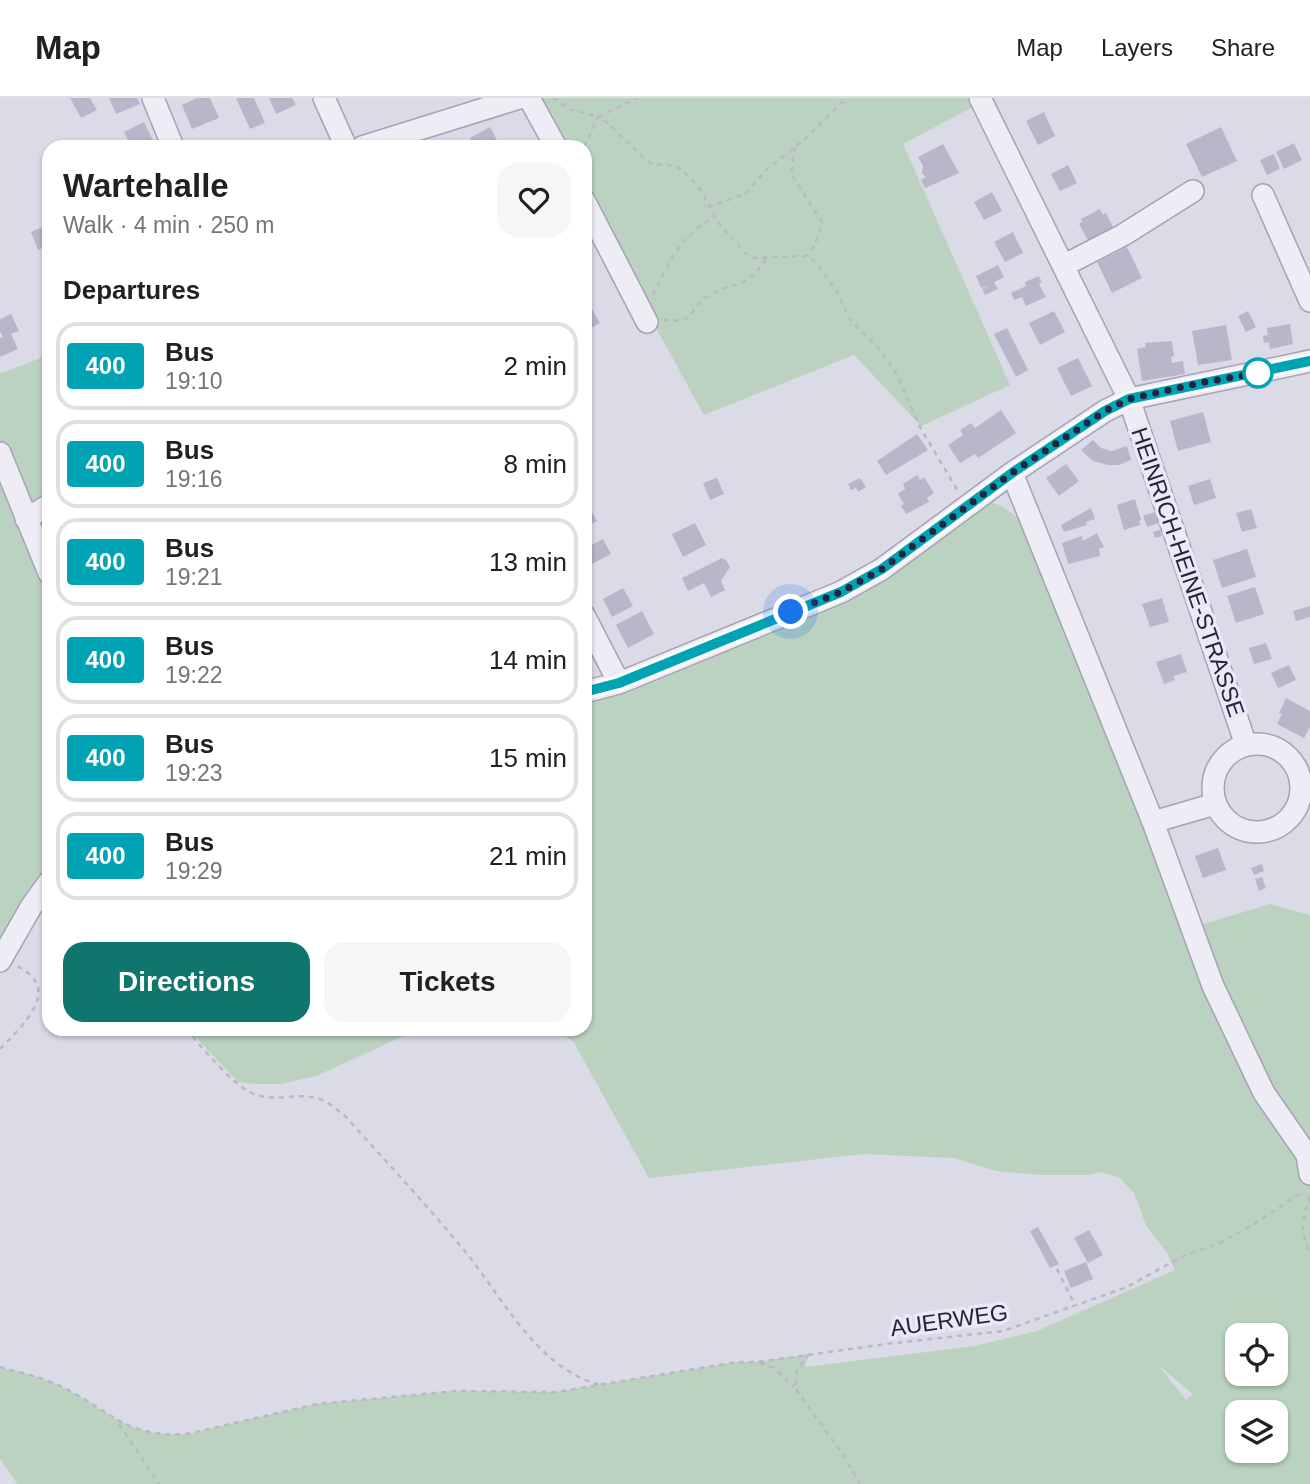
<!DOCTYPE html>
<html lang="en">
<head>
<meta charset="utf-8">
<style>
	:root { --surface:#fff; --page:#f6f6f6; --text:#202124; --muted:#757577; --line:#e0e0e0; --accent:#0f766e }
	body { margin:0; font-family:Helvetica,sans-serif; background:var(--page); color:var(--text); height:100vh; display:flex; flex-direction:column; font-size:26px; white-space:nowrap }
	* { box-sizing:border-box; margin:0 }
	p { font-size:23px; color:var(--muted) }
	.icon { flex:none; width:38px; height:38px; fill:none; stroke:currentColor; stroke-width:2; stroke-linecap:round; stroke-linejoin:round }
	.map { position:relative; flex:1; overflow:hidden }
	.side { position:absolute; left:42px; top:42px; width:550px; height:896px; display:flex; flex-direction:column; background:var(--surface); border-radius:21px; box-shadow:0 2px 5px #0004 }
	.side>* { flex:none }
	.badge { padding:0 14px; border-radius:5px; font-size:24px; line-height:46px }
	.buttons { position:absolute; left:1225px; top:1225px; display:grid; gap:14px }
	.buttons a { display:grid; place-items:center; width:63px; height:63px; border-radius:14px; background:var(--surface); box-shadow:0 2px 5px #0004; font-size:35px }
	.you { position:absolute; width:35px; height:35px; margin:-18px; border:5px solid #fff; border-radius:50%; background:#1a73e8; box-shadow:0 0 0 10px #1a73e833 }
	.map>.badge { position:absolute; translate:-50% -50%; box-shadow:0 0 0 4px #fff }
	h2 { padding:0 21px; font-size:26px; line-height:63px }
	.round { display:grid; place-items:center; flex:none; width:74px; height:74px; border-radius:21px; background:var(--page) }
	.summary { display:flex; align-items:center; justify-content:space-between; height:119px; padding:0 21px }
	h1 { font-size:33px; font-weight:700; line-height:52px }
	.primary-button { display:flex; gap:14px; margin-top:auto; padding:14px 21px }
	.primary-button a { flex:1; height:80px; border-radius:21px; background:var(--accent); color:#fff; font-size:28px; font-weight:700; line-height:80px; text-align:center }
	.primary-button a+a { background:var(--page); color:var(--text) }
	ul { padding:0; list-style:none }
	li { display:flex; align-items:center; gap:21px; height:88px; margin:0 14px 10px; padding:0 7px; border:4px solid var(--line); border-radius:21px }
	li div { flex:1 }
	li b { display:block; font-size:26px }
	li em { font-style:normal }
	li .badge { min-width:77px; font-weight:700; text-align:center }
	header { display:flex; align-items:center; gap:42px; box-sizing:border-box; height:98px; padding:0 35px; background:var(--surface); border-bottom:2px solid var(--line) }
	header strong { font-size:33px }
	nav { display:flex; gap:38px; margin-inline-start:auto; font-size:24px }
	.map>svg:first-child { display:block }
	.green { fill:#bad2bf; fill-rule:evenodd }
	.building { fill:#b8b7ca }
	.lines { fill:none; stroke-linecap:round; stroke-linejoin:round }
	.minor-casing { stroke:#a4a3b4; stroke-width:24 }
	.path { stroke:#bab8c5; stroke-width:2.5; stroke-dasharray:5 5; stroke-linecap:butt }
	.minor { stroke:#eeedf5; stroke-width:21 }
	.line-casing { stroke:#fff; stroke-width:16 }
	.line { stroke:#00a3b4; stroke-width:10 }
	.walk { stroke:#25233e; stroke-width:7; stroke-dasharray:0 12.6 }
	.stop-dot { fill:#fff; stroke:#00a3b4; stroke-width:3.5 }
	.labels { text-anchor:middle; stroke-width:7; stroke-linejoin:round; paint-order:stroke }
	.street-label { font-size:23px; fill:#25233e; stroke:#eae9f5 }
</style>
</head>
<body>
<header>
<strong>Map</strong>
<nav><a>Map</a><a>Layers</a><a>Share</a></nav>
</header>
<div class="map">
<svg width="1310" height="1386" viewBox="0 0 1310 1386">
	<rect width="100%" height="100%" fill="#dbdae7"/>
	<path class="green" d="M529 0H980L982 4 903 46 1010 287 921 328 854 257 704 317 585 101 584 49H556Z
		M48 257 49 774 0 849V276Z
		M993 405 1002 408 1029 428 1194 829 1270 806 1310 817V1386H17L0 1360V1269C21 1275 43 1279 62 1289 112 1313 125 1340 187 1336L317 1306 456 1293 556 1294 737 1264H757L809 1256 805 1269 975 1248 1037 1233 1175 1172 1167 1155 1146 1127 1134 1095 1120 1080 1101 1074 1087 1077H1041L996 1073 954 1060 863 1056 649 1080 573 943 554 931H584L585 600 780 523 984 406ZM1237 1237H1276V1276H1237ZM1157 1266 1193 1296 1186 1302ZM1237 1314H1276V1353H1237Z
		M188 931H419L316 978 280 986H257L238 984Z"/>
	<path class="building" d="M70 0H90L97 12 81 20Z
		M109 0H137L140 6 116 16Z
		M197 0H210L219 20 192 31 182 7Z
		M236 0H254L265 25 250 31Z
		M269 0H292L296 7 276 16Z
		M1044 14 1055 38 1038 47 1026 23Z
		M144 24 155 47 131 49 124 34Z
		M490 29 500 48 475 49 470 40Z
		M1221 29 1237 63 1202 79 1186 46Z
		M1294 45 1302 62 1284 71 1276 54Z
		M943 46 959 75 925 90 921 82 926 79 922 75 923 68 918 59Z
		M1274 56 1280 71 1267 77 1260 62Z
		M1068 67 1077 85 1060 93 1051 76Z
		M992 94 1002 113 984 122 974 104Z
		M1100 111 1103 117 1106 115 1113 129 1111 130 1113 134 1090 146 1079 126 1082 124 1081 121Z
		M42 129 45 136 49 135V147L38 152 31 134Z
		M1013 134 1023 155 1005 164 994 144Z
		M1127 149 1142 180 1112 195 1097 164Z
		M998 167 1004 179 994 184 998 191 985 197 982 191 990 187 981 190 976 178Z
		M1039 178 1042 184 1039 186 1046 199 1026 208 1022 199 1014 202 1011 195 1026 188 1025 184Z
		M584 197 600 225 584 234Z
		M1054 213 1065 234 1040 247 1029 225Z
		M1248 213 1256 229 1246 234 1238 218Z
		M11 216 19 233 11 236 18 251 0 259V240L3 239 0 233V221Z
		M1290 226 1293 246 1270 251 1269 244 1264 245 1263 238 1268 237 1267 230Z
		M1226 227 1232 262 1198 267 1192 233Z
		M1007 230 1028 272 1016 279 994 236Z
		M1172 243 1174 258 1171 259 1172 265 1183 263 1185 276 1142 283 1137 251 1146 249 1145 245Z
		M1078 260 1092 288 1071 298 1057 270Z
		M1001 312 1016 335 978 360 975 356 960 365 948 347 963 337 960 332 971 325 975 330Z
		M1203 314 1211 344 1178 353 1170 323Z
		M917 336 928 352 886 377 877 363Z
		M1093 342 1101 350 1112 353 1127 348 1131 362 1119 367H1108L1093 363 1081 352Z
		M1066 366 1079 383 1059 398 1046 380Z
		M917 377 920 382 924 379 934 395 927 400 929 404 906 416 901 408 904 406 898 396 905 391 903 386Z
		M717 380 724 396 710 402 703 385Z
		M860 380 866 389 858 394 856 390 851 392 848 386Z
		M1210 381 1216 400 1194 407 1188 388Z
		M1135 401 1141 422 1139 423 1140 427 1124 432 1117 407Z
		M589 409 597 423 584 430V411Z
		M1091 410 1095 421 1086 424 1087 427 1064 434 1061 427Z
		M1251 411 1257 430 1242 434 1236 415Z
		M1155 414 1159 425 1147 429 1143 418Z
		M695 425 706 447 683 459 672 436Z
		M1160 432 1162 438 1155 440 1153 434Z
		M1097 435 1104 449 1099 451 1100 458 1068 466 1062 445 1082 438 1083 443Z
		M603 441 611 456 586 469 584 451Z
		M1247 451 1256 479 1222 490 1213 462Z
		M722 460 726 462 730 469 721 483 725 492 711 499 704 485 688 493 682 480Z
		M1255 489 1264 516 1236 525 1227 498Z
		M623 490 633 508 612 519 603 501Z
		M1162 500 1169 524 1150 529 1142 506Z
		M1310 508V519L1296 523 1293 513Z
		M642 513 654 536 628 550 616 527Z
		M1266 545 1272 561 1254 566 1249 550Z
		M1181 556 1187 574 1174 578 1175 582 1164 586 1156 564Z
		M1289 567 1296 582 1278 590 1271 575Z
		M1286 600 1310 613V629L1304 640 1277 626 1282 616 1279 615Z
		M1218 750 1226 772 1203 780 1195 758Z
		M1262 766 1264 773 1254 777 1251 770Z
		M1262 779 1266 790 1259 793 1255 781Z
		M1038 1129 1059 1166 1050 1170 1030 1133Z
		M1089 1132 1103 1157 1088 1165 1074 1140Z
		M1086 1164 1093 1181 1071 1190 1064 1173Z"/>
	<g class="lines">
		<g class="minor-casing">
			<path id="minor" d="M153 0 173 49
				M324 0 346 49
				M529 0 556 49
				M980 0 1129 301 1246 647
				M362 49 519 0
				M1263 97 1310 203
				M584 102 647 224
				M1063 168 1123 137 1193 93
				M0 355 49 475
				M1012 375 1153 724 1213 888 1264 995 1307 1057 1310 1076
				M26 421 49 407
				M584 517 619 585
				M584 594 619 585 841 494 882 471 1012 375 1105 313 1129 301 1310 263
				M1213 690a44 44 0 1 1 88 0a44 44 0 1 1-88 0Z
				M1153 724 1215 706
				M0 863 31 809 49 784"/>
		</g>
		<path class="path" d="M553 0 569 11 598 19 636 0
			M584 49 598 19 603 21 644 60 652 66 676 68 691 80 702 94 717 123 745 155 754 160 807 158 816 164 837 194 849 220 880 252 895 273 921 331 958 393
			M795 49 791 76 822 124 815 147 807 158
			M708 109 745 96 767 71 803 43 846 0
			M653 197C671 162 678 140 714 119
			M664 222C699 226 687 210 708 198 734 183 746 192 766 161
			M186 931C203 950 234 990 257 997 278 1004 301 993 322 1002 330 1005 338 1013 345 1018 383 1060 422 1102 459 1146 501 1195 534 1269 600 1287
			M0 951C22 928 64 891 17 868
			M1310 1098C1303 1119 1299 1134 1310 1154
			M1057 1171 1073 1203V1209
			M809 1256 797 1272 795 1290 844 1358 860 1386
			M760 1265 774 1270 794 1289
			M0 1269C21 1275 43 1279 62 1289 112 1313 125 1340 187 1336L317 1306 456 1293 556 1294 737 1264H757L886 1246 1003 1233 1127 1189 1181 1159 1222 1144 1254 1126 1304 1093
			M119 1326 159 1386"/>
		<use href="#minor" class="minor"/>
	</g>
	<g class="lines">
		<g class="line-casing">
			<path id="line" d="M584 594 619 585 841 494 882 471 1012 375 1105 313 1129 301 1310 263"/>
		</g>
		<use href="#line" class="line"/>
		<path class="walk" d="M791 514 841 494 882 471 1012 375 1105 313 1129 301 1205 284 1258 275"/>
	</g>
	<circle class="stop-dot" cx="1258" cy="275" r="14"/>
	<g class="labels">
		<g class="street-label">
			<text transform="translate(1188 474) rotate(71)" y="8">HEINRICH-HEINE-STRASSE</text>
			<text transform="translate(949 1222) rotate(-8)" y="8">AUERWEG</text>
		</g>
	</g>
</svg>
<div class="buttons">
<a><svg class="icon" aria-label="locate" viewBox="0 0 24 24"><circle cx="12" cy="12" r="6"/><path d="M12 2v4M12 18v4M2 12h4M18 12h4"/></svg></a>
<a><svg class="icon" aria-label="layers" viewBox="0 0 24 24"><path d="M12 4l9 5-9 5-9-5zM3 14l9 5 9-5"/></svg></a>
</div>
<div class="you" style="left:791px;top:514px"></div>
<section class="side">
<div class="summary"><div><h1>Wartehalle</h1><p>Walk · 4 min · 250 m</p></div><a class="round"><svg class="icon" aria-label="heart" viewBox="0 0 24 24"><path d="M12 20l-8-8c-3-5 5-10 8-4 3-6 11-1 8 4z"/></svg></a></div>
<h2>Departures</h2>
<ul>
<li><span class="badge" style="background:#00a3b4;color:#fff">400</span><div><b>Bus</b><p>19:10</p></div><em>2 min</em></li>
<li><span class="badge" style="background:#00a3b4;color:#fff">400</span><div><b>Bus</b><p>19:16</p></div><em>8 min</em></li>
<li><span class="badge" style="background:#00a3b4;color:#fff">400</span><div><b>Bus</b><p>19:21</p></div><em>13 min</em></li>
<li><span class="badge" style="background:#00a3b4;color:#fff">400</span><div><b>Bus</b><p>19:22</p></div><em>14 min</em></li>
<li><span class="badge" style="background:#00a3b4;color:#fff">400</span><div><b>Bus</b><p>19:23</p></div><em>15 min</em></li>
<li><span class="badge" style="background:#00a3b4;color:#fff">400</span><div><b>Bus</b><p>19:29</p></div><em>21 min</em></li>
</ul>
<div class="primary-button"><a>Directions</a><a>Tickets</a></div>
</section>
</div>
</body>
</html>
